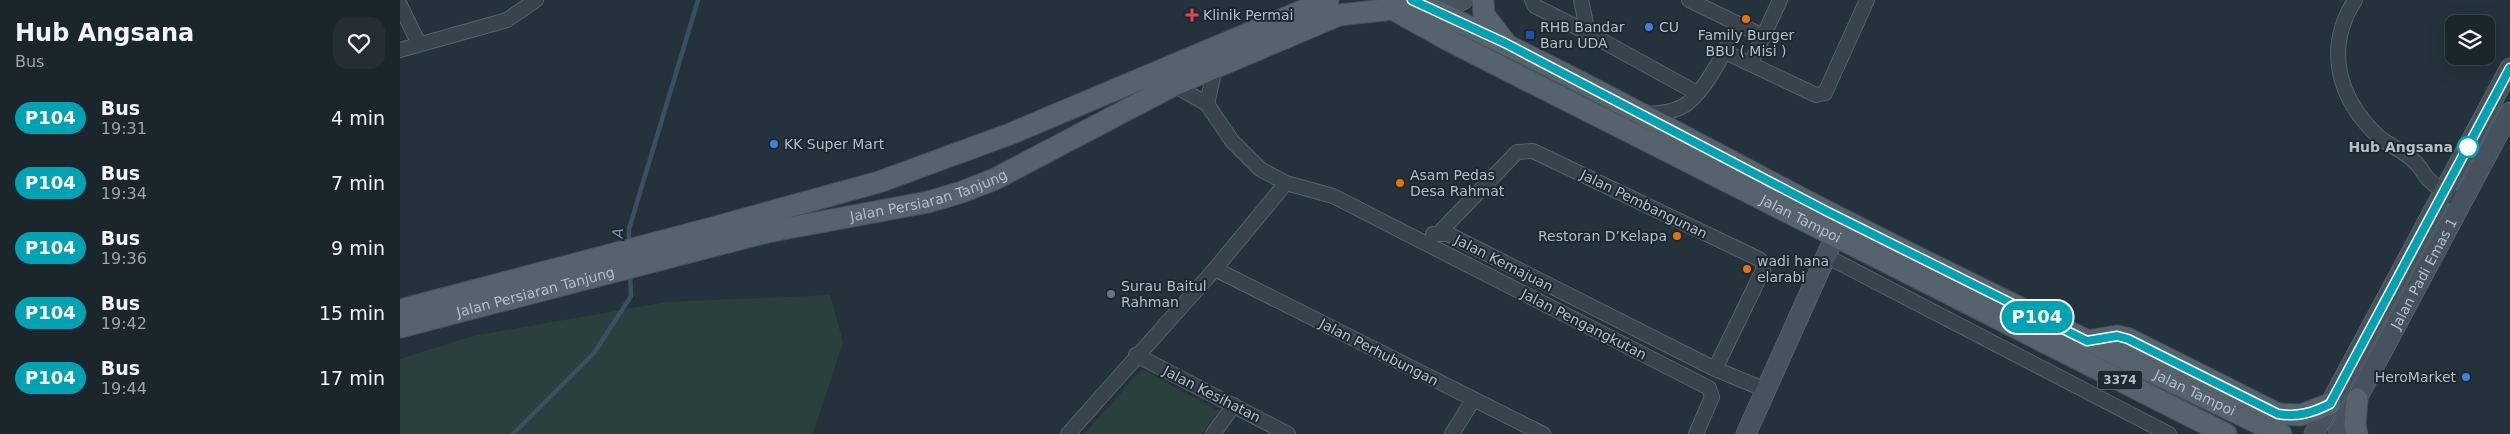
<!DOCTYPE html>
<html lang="en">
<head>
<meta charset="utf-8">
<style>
	:root { --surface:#1b262c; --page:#242e34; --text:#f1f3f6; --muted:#a0a5a9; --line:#394348 }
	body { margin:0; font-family:"DejaVu Sans",sans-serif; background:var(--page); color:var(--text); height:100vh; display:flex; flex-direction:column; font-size:19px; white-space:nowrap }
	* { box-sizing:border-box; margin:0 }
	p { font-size:16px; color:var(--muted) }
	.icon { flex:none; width:28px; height:28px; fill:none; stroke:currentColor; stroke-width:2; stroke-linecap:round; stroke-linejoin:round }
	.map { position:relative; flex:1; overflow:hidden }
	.drawer { display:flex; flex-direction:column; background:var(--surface); width:400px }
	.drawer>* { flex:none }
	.badge { padding:0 10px; border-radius:16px; font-size:18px; line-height:32px }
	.buttons { position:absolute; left:2045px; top:15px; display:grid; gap:10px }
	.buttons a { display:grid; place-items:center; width:50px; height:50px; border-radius:10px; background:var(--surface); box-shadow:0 5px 20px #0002,0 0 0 1px var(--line); font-size:25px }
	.map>.badge { position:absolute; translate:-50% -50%; box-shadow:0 0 0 2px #fff }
	.round { display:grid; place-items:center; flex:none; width:52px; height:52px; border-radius:15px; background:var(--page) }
	.overview { display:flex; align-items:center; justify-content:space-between; height:85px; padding:0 15px }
	h1 { font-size:24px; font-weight:700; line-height:38px }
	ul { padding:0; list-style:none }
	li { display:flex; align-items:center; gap:15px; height:65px; padding:0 15px }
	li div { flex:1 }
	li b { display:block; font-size:19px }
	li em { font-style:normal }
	li .badge { min-width:55px; font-weight:700; text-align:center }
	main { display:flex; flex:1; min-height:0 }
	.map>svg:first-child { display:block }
	.green { fill:#29403d }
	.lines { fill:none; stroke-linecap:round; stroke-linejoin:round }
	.stream { stroke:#395062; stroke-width:4.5 }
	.street-casing { stroke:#566169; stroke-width:16 }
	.secondary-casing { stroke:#566169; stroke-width:21 }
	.primary-casing { stroke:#444f57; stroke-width:23 }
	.street { stroke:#38434c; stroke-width:14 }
	.secondary { stroke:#46535e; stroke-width:19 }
	.primary { stroke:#56626c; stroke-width:21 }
	.line-casing { stroke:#fff; stroke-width:11 }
	.line { stroke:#00a3b4; stroke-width:8 }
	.health-dot { fill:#e0444e; stroke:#1d2830; stroke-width:2 }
	.food-dot { fill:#e8710a; stroke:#1d2830; stroke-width:2 }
	.shop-dot { fill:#3f7fe0; stroke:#1d2830; stroke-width:2 }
	.transit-dot { fill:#1a4fb4; stroke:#1d2830; stroke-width:2 }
	.stop-dot { fill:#fff; stroke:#00a3b4; stroke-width:2.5 }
	.worship-dot { fill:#6b7280; stroke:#1d2830; stroke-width:2 }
	.labels { text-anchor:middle; stroke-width:4; stroke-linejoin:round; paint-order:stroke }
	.shield { fill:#1d2830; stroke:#87919a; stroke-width:1 }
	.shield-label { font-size:12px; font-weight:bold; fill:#b4bec7 }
	.poi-label { font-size:14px; fill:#b4bec7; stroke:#1d2830; text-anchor:start }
	.stop-label { font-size:14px; font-weight:bold; fill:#b4bec7; stroke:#1d2830; text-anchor:end }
	.street-label { font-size:14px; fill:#b4bec7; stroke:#1d2830 }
	.water-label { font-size:15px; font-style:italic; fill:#7594a9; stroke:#1d2830 }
</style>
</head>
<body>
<main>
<section class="drawer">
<div class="overview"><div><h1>Hub Angsana</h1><p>Bus</p></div><a class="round"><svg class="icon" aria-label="heart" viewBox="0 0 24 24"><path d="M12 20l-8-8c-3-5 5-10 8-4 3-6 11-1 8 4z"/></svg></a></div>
<ul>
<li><span class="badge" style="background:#00a3b4;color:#fff">P104</span><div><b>Bus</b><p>19:31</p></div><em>4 min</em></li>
<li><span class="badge" style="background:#00a3b4;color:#fff">P104</span><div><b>Bus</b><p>19:34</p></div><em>7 min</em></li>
<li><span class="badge" style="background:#00a3b4;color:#fff">P104</span><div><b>Bus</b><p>19:36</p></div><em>9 min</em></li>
<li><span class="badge" style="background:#00a3b4;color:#fff">P104</span><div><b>Bus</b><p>19:42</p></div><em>15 min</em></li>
<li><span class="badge" style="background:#00a3b4;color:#fff">P104</span><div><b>Bus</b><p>19:44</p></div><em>17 min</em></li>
</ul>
</section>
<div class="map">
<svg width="2110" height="434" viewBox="0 0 2110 434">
	<rect width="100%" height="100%" fill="#24323b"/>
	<path class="green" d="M430 295 443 342 413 434H0V359L73 336 267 302Z
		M742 369 819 411 802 434H684Z"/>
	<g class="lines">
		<path class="stream" d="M229 244V229L298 0
			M113 434 194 353 231 296 230 272"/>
		<g class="street-casing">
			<path id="street" d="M1132 0 1135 6 1188 33
				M1181 0 1188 33 1297 93
				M1289 0 1363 36
				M1955 0C1924 49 1938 99 1979 137 1990 146 2004 151 2014 161 2020 166 2023 173 2028 179 2038 189 2051 196 2063 203
				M0 5 19 44
				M0 50 107 20 136 0
				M1325 52 1416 95 1425 93 1467 0
				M1351 63 1380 0
				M774 85 807 104 832 141 860 169 886 183 933 196 1309 388 1312 397 1296 434
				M807 104 815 68
				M1244 114C1258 114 1276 112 1288 103 1309 85 1326 50 1337 25
				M1040 232 1117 152 1133 151 1359 259 1363 263V270L1315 369
				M1033 234H1048L1315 369 1366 390
				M1426 256 1769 434
				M815 269 1143 434
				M736 355 888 434
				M668 434 815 269 886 183
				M813 434 834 405
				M1052 434 1073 400"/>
		</g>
		<g class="secondary-casing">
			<g id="secondary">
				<path d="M1034 10 1063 0"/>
				<path d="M1346 434 1441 223"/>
				<path d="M1914 434 2110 68"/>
				<path id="s1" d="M1938 434 2110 112"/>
			</g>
		</g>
		<g class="primary-casing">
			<g id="primary">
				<path d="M1083 0 1084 15 1104 41"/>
				<path id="s2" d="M1021 4C1158 67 1291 141 1426 211 1576 288 1729 361 1881 434"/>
				<path id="s3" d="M996 11 1050 41 1826 434"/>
				<path d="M0 310 312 228 479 182 610 134 928 0"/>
				<path id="s4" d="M0 327 367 232 528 202 562 192 595 179 774 85 939 15 993 9 1034 10"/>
				<path d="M1687 341 1717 336 1729 339 1878 414 1901 415 1930 404"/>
				<path d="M1957 434 1955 426 1957 399"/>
			</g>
		</g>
		<use href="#street" class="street"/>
		<use href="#secondary" class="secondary"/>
		<use href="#primary" class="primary"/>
	</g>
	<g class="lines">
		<g class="line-casing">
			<path id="line" d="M1012 0 1105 43 1426 211 1687 341 1717 336 1728 339 1878 414C1898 417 1912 413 1930 404L2110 68"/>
		</g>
		<use href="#line" class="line"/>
	</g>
	<path class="health-dot" d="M789.5 7.5h5v5h5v5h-5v5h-5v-5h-5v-5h5z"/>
	<g class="food-dot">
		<circle cx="1346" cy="19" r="5"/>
		<circle cx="1000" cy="183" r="5"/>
		<circle cx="1277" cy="236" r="5"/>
		<circle cx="1347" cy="269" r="5"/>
	</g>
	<g class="shop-dot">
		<circle cx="1249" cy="27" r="5"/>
		<circle cx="374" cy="144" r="5"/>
		<circle cx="2066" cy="377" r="5"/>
	</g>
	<rect class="transit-dot" x="1125" y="30" width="10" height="10" rx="2.5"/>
	<circle class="stop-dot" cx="2068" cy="147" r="10"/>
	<circle class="worship-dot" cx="711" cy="294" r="5"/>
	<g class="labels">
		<rect class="shield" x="1697.5" y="370.5" width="45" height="19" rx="4"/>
		<g class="shield-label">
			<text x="1720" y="384">3374</text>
		</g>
		<g class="poi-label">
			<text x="803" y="20">Klinik Permai</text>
			<text x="1140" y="32">RHB Bandar<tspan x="1140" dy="16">Baru UDA</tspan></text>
			<text x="1259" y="32">CU</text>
			<text x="1346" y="40" text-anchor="middle">Family Burger<tspan x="1346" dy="16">BBU ( Misi )</tspan></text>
			<text x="384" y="149">KK Super Mart</text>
			<text x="1010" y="180">Asam Pedas<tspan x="1010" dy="16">Desa Rahmat</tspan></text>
			<text x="1267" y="241" text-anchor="end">Restoran D’Kelapa</text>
			<text x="1357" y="266">wadi hana<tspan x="1357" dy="16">elarabi</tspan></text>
			<text x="721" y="291">Surau Baitul<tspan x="721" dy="16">Rahman</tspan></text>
			<text x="2056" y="382" text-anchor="end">HeroMarket</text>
		</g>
		<g class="stop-label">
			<text x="2053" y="152">Hub Angsana</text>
		</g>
		<g class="street-label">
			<text dy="5" stroke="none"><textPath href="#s4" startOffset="545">Jalan Persiaran Tanjung</textPath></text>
			<text transform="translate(1244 204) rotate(26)" y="5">Jalan Pembangunan</text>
			<text dy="5" stroke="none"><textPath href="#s3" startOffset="455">Jalan Tampoi</textPath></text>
			<text transform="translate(1104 263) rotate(27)" y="5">Jalan Kemajuan</text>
			<text dy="5" stroke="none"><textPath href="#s1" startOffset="182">Jalan Padi Emas 1</textPath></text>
			<text dy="5" stroke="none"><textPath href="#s4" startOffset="140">Jalan Persiaran Tanjung</textPath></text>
			<text transform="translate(1184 324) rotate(27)" y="5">Jalan Pengangkutan</text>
			<text transform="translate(979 352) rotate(27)" y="5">Jalan Perhubungan</text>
			<text dy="5" stroke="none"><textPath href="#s2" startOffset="866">Jalan Tampoi</textPath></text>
			<text transform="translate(812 394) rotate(27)" y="5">Jalan Kesihatan</text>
		</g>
		<g class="water-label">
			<text transform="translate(218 233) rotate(-87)" y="5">A</text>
		</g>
	</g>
</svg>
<div class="buttons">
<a><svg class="icon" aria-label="layers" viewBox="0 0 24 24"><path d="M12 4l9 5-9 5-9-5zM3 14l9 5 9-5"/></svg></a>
</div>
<b class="badge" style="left:1637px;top:317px;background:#00a3b4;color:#fff">P104</b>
</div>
</main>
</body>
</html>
